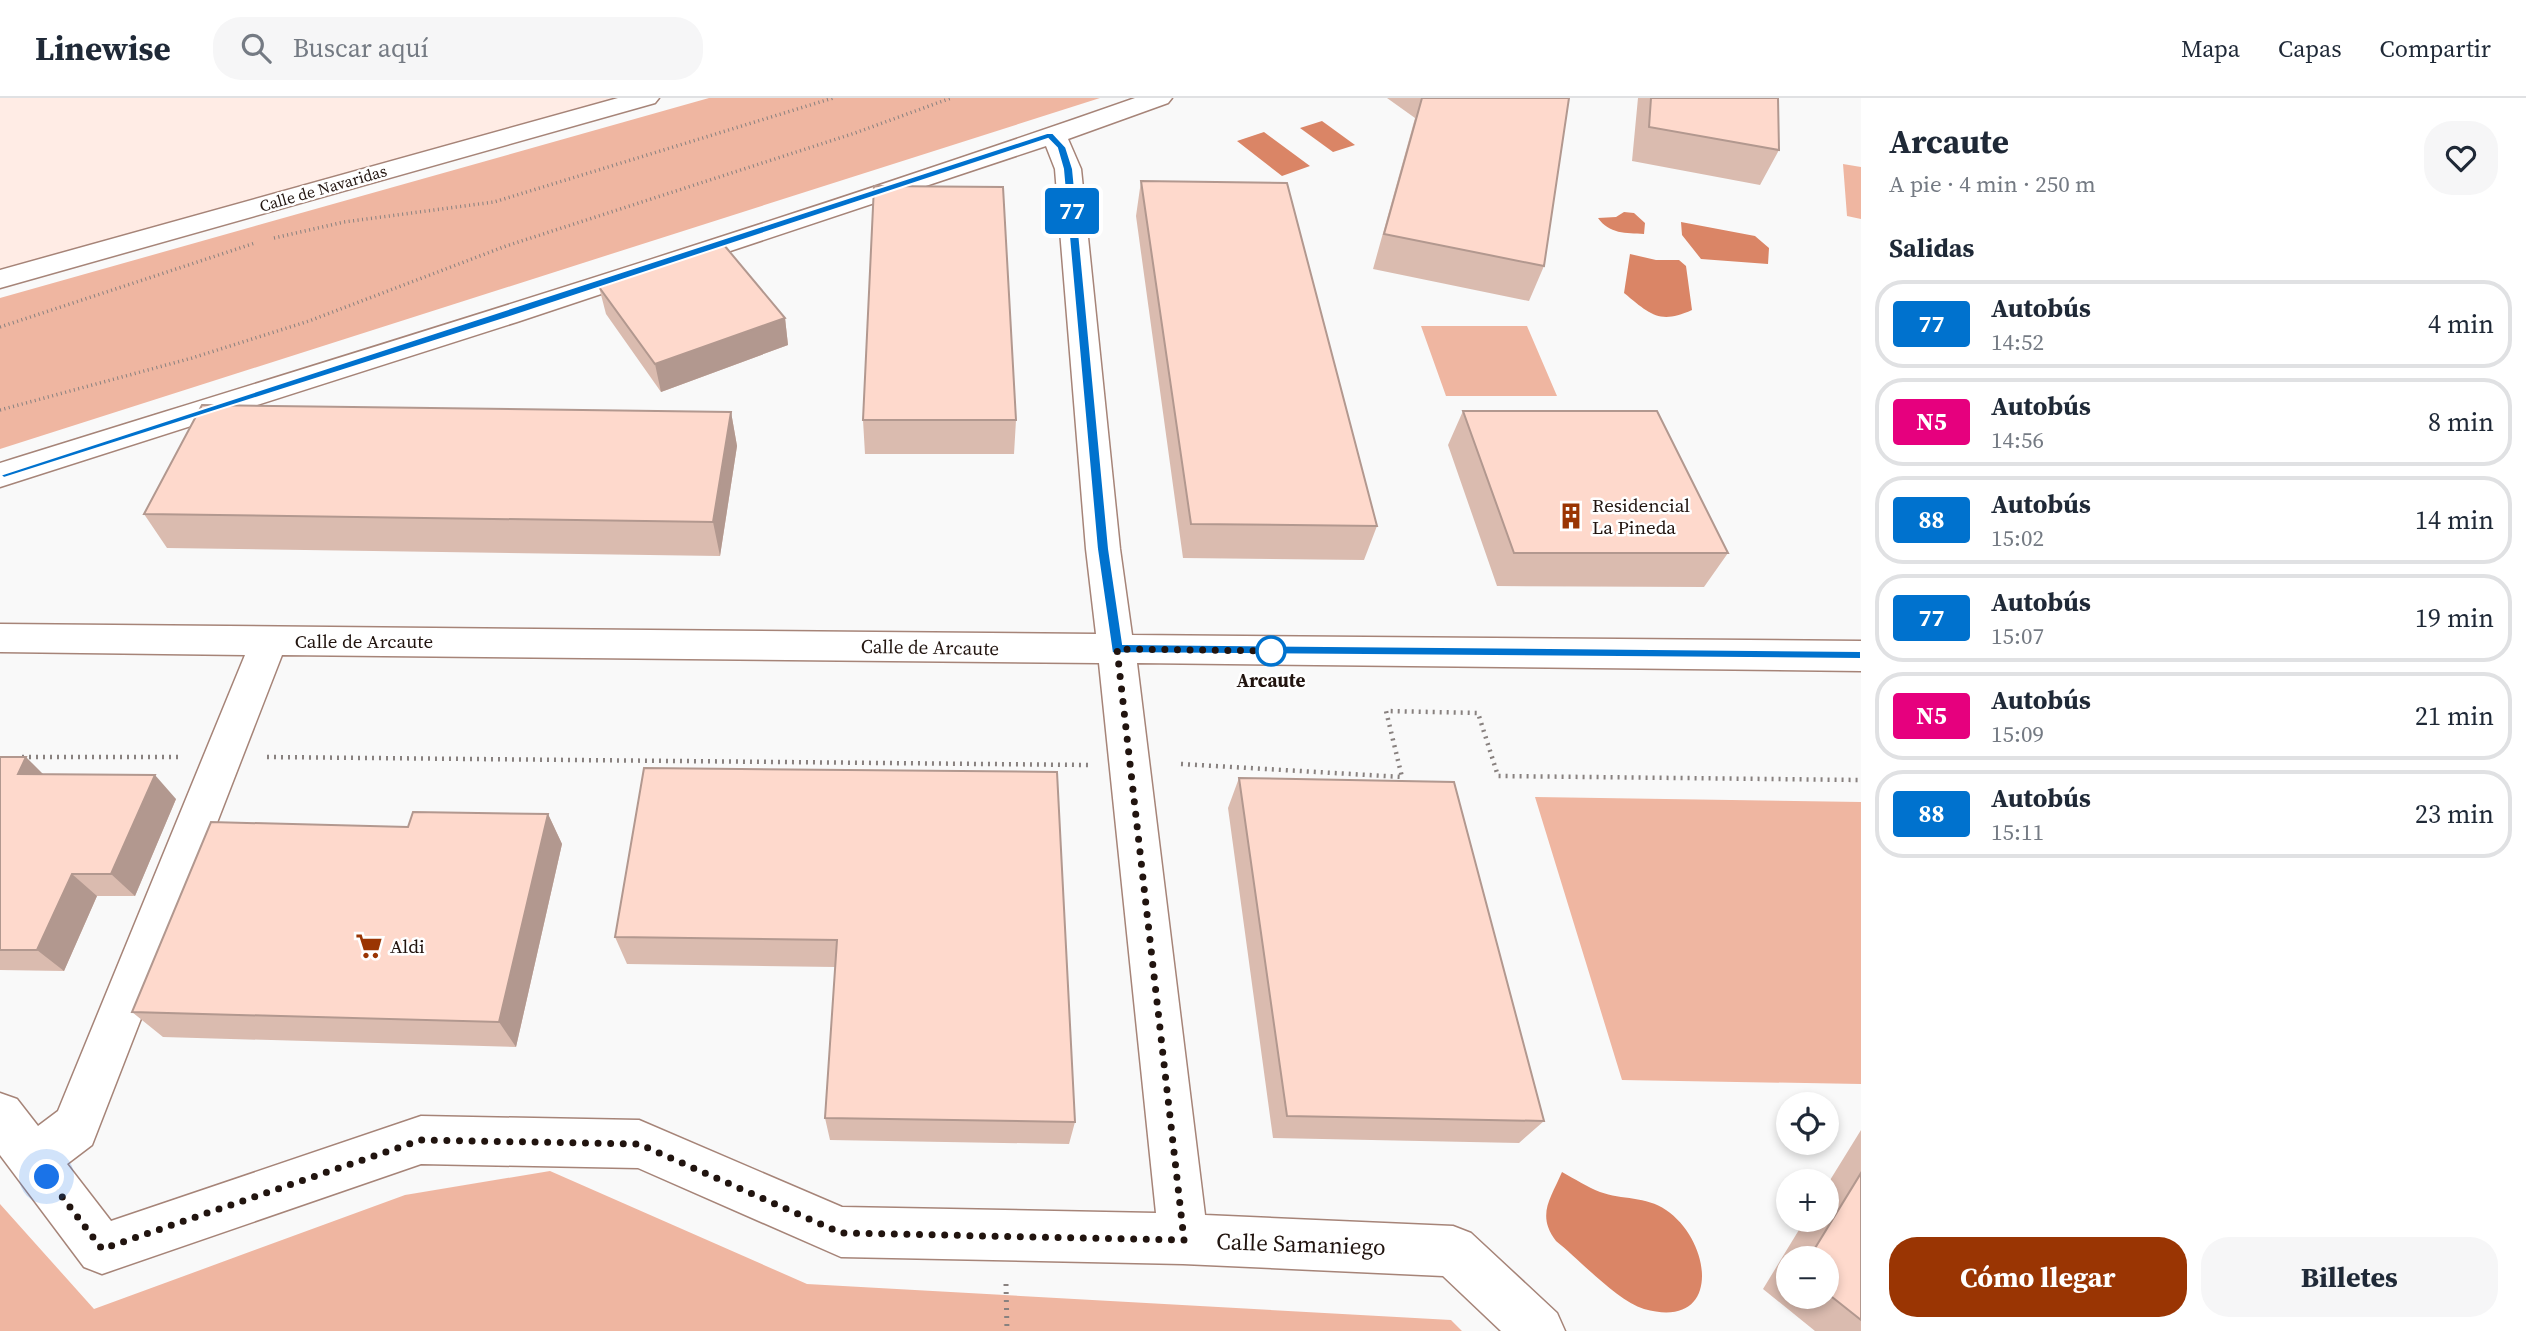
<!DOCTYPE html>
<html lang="es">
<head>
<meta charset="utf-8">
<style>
	:root { --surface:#fff; --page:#f6f6f7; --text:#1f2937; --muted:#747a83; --line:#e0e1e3; --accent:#9a3503 }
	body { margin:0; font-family:"Source Serif 4",serif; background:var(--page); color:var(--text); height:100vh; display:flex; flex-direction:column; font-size:26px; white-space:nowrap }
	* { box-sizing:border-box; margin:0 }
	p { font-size:23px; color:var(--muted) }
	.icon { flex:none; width:38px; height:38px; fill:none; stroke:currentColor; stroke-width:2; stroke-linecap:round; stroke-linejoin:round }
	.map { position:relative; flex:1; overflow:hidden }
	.drawer { display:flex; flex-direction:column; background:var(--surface); width:665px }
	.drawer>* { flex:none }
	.badge { padding:0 14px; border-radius:5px; font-size:24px; line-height:46px }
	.tools { position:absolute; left:1776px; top:994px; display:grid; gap:14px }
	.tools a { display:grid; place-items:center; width:63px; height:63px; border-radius:50%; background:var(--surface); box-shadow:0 4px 10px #0003; font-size:35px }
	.you { position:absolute; width:35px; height:35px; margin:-18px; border:5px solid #fff; border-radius:50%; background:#1a73e8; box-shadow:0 0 0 10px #1a73e833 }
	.map>.badge { position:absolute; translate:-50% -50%; box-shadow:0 0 0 4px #fff }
	h2 { padding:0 28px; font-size:26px; line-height:63px }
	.round { display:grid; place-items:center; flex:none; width:74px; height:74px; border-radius:28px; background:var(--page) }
	.head { display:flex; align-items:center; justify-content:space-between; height:119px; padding:0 28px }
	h1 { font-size:33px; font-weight:700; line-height:52px }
	.primary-button { display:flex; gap:14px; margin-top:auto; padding:14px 28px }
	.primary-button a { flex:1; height:80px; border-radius:28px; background:var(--accent); color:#fff; font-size:28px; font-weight:700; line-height:80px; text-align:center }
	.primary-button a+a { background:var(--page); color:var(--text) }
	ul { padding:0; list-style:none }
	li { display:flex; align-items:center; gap:21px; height:88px; margin:0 14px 10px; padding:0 14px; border:4px solid var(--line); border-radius:28px }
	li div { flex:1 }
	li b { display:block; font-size:26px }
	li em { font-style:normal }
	li .badge { min-width:77px; font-weight:700; text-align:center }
	header { display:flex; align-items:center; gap:42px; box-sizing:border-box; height:98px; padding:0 35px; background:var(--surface); border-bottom:2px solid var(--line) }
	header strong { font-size:33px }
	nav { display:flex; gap:38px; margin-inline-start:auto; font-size:24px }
	.search { width:490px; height:63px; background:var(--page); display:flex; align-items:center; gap:18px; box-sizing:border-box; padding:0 24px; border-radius:28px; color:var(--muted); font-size:26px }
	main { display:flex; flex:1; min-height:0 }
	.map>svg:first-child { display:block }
	.built { fill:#ffece5 }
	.green { fill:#efb6a1 }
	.water { fill:#da8566 }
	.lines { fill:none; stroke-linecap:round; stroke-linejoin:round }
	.minor-casing { stroke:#a68478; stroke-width:3 }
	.path-far2 { stroke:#88817f; stroke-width:3.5; stroke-dasharray:1 3.5; stroke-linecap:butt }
	.path-far1 { stroke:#88817f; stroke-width:4.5; stroke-dasharray:2 5; stroke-linecap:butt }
	.path { stroke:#88817f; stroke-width:5; stroke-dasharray:2 6; stroke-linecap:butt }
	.minor { fill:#fff; fill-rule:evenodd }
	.wall { fill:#dabbaf; fill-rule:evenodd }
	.shaded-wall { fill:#b2988f }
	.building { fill:#fed9cc; stroke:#b2988f; stroke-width:2 }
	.line { fill:#0072ce; stroke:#fff; stroke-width:2 }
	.walk { stroke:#21140f; stroke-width:7; stroke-dasharray:0 12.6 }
	.stop-dot { fill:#fff; stroke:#0072ce; stroke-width:3.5 }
	.labels { text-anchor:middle; stroke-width:5; stroke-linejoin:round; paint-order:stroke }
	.far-street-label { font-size:16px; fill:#21140f; stroke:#fff }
	.poi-label { font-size:19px; fill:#21140f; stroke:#fff; text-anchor:start }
	.street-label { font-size:19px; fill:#21140f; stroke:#fff }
	.stop-label { font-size:19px; font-weight:bold; fill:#21140f; stroke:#fff }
	.near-street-label { font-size:23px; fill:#21140f; stroke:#fff }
</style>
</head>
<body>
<header>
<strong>Linewise</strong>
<div class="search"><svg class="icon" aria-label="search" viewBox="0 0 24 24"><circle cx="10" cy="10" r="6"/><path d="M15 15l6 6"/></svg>Buscar aquí</div>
<nav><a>Mapa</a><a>Capas</a><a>Compartir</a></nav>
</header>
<main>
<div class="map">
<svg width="1861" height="1233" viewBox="0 0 1861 1233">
	<rect width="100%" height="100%" fill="#f9f9f9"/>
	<path class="built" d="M0 0H646L0 181Z"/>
	<path class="green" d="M709 0H1100L0 351V200Z
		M1843 66 1861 69V121L1847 118Z
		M1421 228H1527L1557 298H1446Z
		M1535 699 1861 704V986L1622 982Z
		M550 1073 807 1186 1451 1222 1462 1233H0V1106L94 1211 405 1097Z"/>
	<path class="water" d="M1322 23 1355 47 1333 54 1300 30Z
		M1264 34 1310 68 1282 78 1237 43Z
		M1624 114 1634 115 1645 125 1644 136C1626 135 1609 136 1598 120L1616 119Z
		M1681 124 1755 138 1769 150 1768 166 1701 161 1682 137Z
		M1630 156 1656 162H1679L1686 168 1692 212C1659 227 1650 216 1624 195Z
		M1562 1074C1575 1081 1587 1089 1600 1094 1622 1102 1646 1098 1666 1112 1713 1144 1722 1233 1644 1211 1616 1202 1580 1162 1556 1143 1536 1117 1551 1100 1562 1074Z"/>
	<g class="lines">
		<g class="minor-casing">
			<path id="minor" d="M618 0H659L655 5 0 190V172Z
				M1135 0H1172L1168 5 1068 41 1081 71 1120 451 1132 537 1861 543V573L1137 565 1205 1117 1453 1128 1471 1135 1557 1215 1565 1233H1501L1443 1178 1183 1166 841 1159 638 1070 421 1066 102 1176 84 1169 0 1057V995L17 1001 38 1028 58 1013 245 557 0 554V526L1096 536 1086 451 1055 71 1046 48 517 224 0 389V365C379 247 761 131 1135 0ZM282 557 1099 565 1156 1115 842 1109 639 1022 421 1018 111 1123 67 1066 92 1047Z"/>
		</g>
		<path class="path-far2" d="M274 140 344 124 494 104 833 0
			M0 229 255 145
			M0 312 192 260 309 223 506 148 855 35 951 0"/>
		<path class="path-far1" d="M22 659H178
			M267 659 1088 667
			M1181 666 1402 679 1386 613 1478 615 1498 678 1861 682"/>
		<path class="path" d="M1006 1186 1007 1233"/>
		<use href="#minor" class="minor"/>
	</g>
	<path class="wall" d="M1387 0H1569L1544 168 1529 203 1373 171 1415 20Z
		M1638 0H1778L1779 52 1760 87 1632 63Z
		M1141 83 1377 428 1364 462 1183 460 1136 118Z
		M599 189 785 220 788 247 661 294 606 216Z
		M1463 313 1728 455 1704 489 1497 488 1448 347Z
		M731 314 737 348 720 458 167 450 144 416Z
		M863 322H1016L1014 356H865Z
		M0 659 43 676 176 701 135 798H97L64 873 0 872Z
		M644 670 1075 1024 1069 1046 830 1042 825 1020 835 869 627 866 615 839Z
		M1239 680 1544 1023 1519 1045 1273 1040 1228 710Z
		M548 716 562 746 516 949 163 939 132 914 408 729Z
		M1861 1032V1233H1815L1763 1191 1805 1122H1827V1087ZM1788 1160H1827V1199H1788Z"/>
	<path class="shaded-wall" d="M785 220 788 247 661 294 655 266Z
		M731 314 737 348 720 458 713 424Z
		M26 659 51 684 18 676Z
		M155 677 176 701 135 798 111 776Z
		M548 716 562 746 516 949 499 924Z
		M72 776 97 798 64 873 37 852Z"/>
	<path class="building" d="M1422 0H1569L1544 168 1384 136Z
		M1651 0H1778L1779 52 1649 29Z
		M1141 83 1287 85 1377 428 1191 426Z
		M874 88 1003 89 1016 322H863Z
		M724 147 785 220 655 266 599 189Z
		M202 307 731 314 713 424 144 416Z
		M1463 313H1657L1728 455H1514Z
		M0 659H26L18 676 155 677 111 776H72L37 852H0Z
		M644 670 1057 674 1075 1024 825 1020 837 842 615 839Z
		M1239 680 1454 684 1544 1023 1287 1018Z
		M413 714 548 716 499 924 132 914 211 724 408 729Z
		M1861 1075V1222L1827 1195V1160H1809Z"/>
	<path class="line" d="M1047 35H1053L1066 49 1073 71 1109 451 1123 546 1861 553V561L1112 555 1097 451 1063 71 1057 50 1048 41 510 219 4 380 0 377Z"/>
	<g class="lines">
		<path class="walk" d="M47 1079 102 1151 421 1042 639 1046 841 1135 1184 1142 1117 551 1271 553"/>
	</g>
	<defs>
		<g id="building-bare" transform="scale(2.1)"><path d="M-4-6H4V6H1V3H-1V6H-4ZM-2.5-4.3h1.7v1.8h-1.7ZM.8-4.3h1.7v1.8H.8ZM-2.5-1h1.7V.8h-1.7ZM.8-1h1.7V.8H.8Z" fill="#9a3503" stroke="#fff" stroke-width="2.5" paint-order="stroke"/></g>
		<g id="supermarket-bare" transform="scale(2.1)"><path d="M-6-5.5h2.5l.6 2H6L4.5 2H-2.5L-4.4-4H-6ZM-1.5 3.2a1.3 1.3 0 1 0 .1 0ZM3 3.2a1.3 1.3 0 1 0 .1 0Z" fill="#9a3503" stroke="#fff" stroke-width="2.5" paint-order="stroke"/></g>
	</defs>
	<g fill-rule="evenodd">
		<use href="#building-bare" x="1571" y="418"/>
		<use href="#supermarket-bare" x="369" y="848"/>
	</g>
	<circle class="stop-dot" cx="1271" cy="553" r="14"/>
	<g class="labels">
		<g class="far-street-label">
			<text transform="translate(323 90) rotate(-16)" y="6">Calle de Navaridas</text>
		</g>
		<g class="poi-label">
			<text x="1592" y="414">Residencial<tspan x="1592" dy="22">La Pineda</tspan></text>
			<text x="390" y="855">Aldi</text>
		</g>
		<g class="street-label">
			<text x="364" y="550">Calle de Arcaute</text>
			<text transform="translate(930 549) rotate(1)" y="7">Calle de Arcaute</text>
		</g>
		<g class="stop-label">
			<text x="1271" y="589">Arcaute</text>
		</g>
		<g class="near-street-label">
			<text transform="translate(1301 1146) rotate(2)" y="8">Calle Samaniego</text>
		</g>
	</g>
</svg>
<div class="tools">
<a><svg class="icon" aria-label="locate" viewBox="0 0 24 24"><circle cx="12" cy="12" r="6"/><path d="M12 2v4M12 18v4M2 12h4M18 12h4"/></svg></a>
<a>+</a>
<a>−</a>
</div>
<div class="you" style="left:47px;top:1079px"></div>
<b class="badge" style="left:1072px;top:113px;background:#0072ce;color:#fff">77</b>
</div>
<section class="drawer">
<div class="head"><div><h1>Arcaute</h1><p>A pie · 4 min · 250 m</p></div><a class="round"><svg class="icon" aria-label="heart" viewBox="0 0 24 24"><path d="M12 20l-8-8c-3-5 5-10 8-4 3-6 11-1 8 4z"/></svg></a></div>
<h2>Salidas</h2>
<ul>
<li><span class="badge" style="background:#0072ce;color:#fff">77</span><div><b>Autobús</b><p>14:52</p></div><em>4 min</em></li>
<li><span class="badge" style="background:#e6007e;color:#fff">N5</span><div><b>Autobús</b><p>14:56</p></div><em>8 min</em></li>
<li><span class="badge" style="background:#0072ce;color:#fff">88</span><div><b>Autobús</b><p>15:02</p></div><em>14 min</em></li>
<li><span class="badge" style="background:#0072ce;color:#fff">77</span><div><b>Autobús</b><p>15:07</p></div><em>19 min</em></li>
<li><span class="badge" style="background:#e6007e;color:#fff">N5</span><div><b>Autobús</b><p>15:09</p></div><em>21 min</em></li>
<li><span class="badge" style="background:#0072ce;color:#fff">88</span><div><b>Autobús</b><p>15:11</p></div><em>23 min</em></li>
</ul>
<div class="primary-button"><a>Cómo llegar</a><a>Billetes</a></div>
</section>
</main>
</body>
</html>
